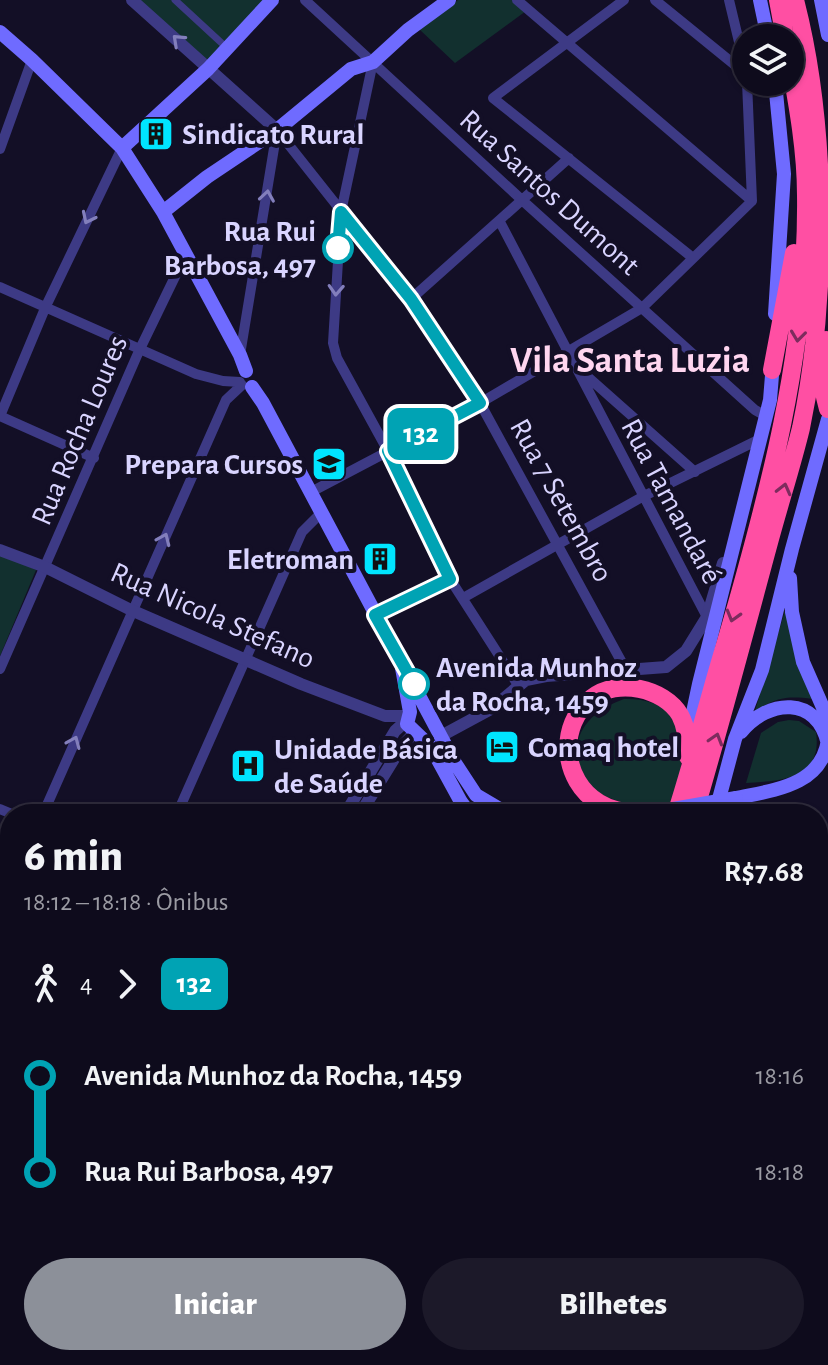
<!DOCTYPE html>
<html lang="pt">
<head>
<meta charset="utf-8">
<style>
	:root { --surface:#0e0b1c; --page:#1c1929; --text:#f1f3f6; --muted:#9b9ba3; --line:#2e2b3b; --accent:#8c9099 }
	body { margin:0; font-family:"Alegreya Sans",sans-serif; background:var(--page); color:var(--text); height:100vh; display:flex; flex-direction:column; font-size:30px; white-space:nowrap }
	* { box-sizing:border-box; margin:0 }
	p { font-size:26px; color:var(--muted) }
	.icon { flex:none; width:44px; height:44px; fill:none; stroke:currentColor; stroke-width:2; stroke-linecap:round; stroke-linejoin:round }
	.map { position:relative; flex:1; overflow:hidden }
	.details { position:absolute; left:0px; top:804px; width:828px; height:562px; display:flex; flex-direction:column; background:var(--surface); border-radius:32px 32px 0 0; box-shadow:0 2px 6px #0004,0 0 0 2px var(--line) }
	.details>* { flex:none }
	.badge { padding:0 16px; border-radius:12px; font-size:28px; line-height:52px }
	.buttons { position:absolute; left:732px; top:24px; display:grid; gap:16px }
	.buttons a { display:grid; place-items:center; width:72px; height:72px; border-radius:50%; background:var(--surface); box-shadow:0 2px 6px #0004,0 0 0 2px var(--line); font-size:40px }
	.map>.badge { position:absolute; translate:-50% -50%; box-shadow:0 0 0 4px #fff }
	.legs { display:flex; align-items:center; gap:12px; height:88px; padding:0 24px; font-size:26px }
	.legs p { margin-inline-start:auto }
	.overview { display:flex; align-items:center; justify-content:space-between; height:136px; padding:0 24px }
	h1 { font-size:44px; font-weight:800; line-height:60px }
	.primary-button { display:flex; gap:16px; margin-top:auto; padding:16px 24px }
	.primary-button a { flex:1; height:92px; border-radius:48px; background:var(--accent); color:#fff; font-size:32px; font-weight:800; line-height:92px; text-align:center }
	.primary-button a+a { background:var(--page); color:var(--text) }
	ul { padding:0 24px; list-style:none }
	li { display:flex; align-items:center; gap:28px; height:96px; font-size:30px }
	li i { display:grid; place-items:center; width:12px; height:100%; margin:0 10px; background:currentColor }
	li i::after { content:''; width:20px; height:20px; margin:-10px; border:6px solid; border-radius:50%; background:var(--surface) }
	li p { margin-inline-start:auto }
	li:first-child i { background:linear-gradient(#0000 50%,currentColor 0) }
	li:last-child i { background:linear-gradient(currentColor 50%,#0000 0) }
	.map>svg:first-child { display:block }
	.green { fill:#12302f }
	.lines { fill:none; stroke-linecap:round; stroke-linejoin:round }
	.pedestrian { stroke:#3d3a85; stroke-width:7 }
	.minor { stroke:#3d3a85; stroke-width:10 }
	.tertiary { stroke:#3d3a85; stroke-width:12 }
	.secondary { stroke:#6f6bff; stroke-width:14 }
	.trunk { stroke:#e055d1; stroke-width:16 }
	.motorway { stroke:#ff4fa3; stroke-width:18 }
	.secondary-bridge { stroke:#6f6bff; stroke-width:14 }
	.oneway { stroke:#837fbc }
	.oneway2 { stroke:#7d2c5e }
	.line-1-casing { stroke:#fff; stroke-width:18 }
	.line-1 { stroke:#00a3b4; stroke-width:12 }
	.stop-1-dot { fill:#fff; stroke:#00a3b4; stroke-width:4 }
	.labels { text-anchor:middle; stroke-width:8; stroke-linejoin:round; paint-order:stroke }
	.poi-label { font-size:30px; font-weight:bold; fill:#d9d4ff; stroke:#130f26; text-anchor:start }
	.street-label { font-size:30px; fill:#d9d4ff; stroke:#130f26 }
	.stop-label { font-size:30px; font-weight:bold; fill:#d9d4ff; stroke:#130f26; text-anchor:end }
	.district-label { font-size:38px; font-weight:bold; fill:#ffd6f0; stroke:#130f26 }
</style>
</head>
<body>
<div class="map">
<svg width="828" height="1365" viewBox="0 0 828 1365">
	<rect width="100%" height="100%" fill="#130f26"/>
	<path class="green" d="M137 0H267L208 65Z
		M458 0H512L526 11 455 63 419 29Z
		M0 552 36 570 0 656Z
		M787 604 813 699C786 696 778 697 755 711Z
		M624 699C692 698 685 752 676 802 635 808 627 807 590 789 586 780 580 769 578 759 572 728 598 708 624 699Z
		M789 720 799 721 816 732C823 779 781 781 746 783L761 733 778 722Z"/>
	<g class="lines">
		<path class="pedestrian" d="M175 0 227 48"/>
		<path class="minor" d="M305 0 523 201 755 410 766 416
			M517 0 752 201
			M624 0 493 98 693 258
			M655 0 746 74
			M729 0 746 71
			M373 62 341 212 333 343 337 358 388 451 450 579 518 685
			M747 82 752 201
			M277 130 411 299 480 403 626 670
			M0 149 32 60
			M500 222 707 617
			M0 287 196 374 223 381 240 382
			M411 299 569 158
			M240 355 277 130
			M580 370 695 472
			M0 416 46 306 122 148
			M0 416 94 458
			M311 492 480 403 642 308 752 201
			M463 598 642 497 760 439
			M375 615 450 579
			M0 669 139 351 185 256
			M0 809 12 814
			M43 814 226 400 242 385
			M177 814 302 532 322 512
			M0 913 10 889
			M0 1219 10 1197
			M0 1285 10 1289
			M818 1336 828 1331
			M98 1356 115 1365
			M280 1356 296 1365
			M462 1356 479 1365
			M594 1356 596 1365
			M677 1356 679 1365
			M782 1356 787 1365"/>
		<path class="tertiary" d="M132 0 277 130
			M0 550 45 567 131 610 301 684 385 716H408
			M441 736 491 709 526 680 546 676 666 667 686 651 707 617 723 563
			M345 814 395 731 407 720
			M360 814 402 746 415 732
			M43 1365 48 1356
			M61 1365 66 1356"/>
		<path class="secondary" d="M760 0 768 38
			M821 0 828 35
			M0 32 32 60 122 148 163 212 240 355 246 371
			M122 148 208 69 272 0
			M163 212 207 177 277 130 351 69 373 62 408 30 449 0
			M775 314 784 174 775 82
			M252 387 263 403 455 763 476 795 508 814
			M790 578 792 612 803 662 828 719
			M402 668 410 712 407 724 431 747 461 802 470 814
			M741 732C768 699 817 695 828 744
			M688 736 699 684 770 400 773 363
			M736 798C774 790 821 786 828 740
			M715 814 735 739 762 670 792 549 828 419"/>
		<path class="trunk" d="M469 813 470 814
			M623 1356 625 1365
			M646 1356 648 1365"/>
		<path class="motorway" d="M778 0 785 38
			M826 340 825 397 828 409
			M772 370 794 253
			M640 814C625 812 612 811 599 803 562 781 557 725 592 698 617 678 664 688 680 715 687 728 688 742 688 757
			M676 814C694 758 708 701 725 645 768 498 808 350 806 195 806 152 798 106 790 63
			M694 814C721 723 745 631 770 539 780 502 792 465 801 428 828 299 828 127 795 0"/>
		<path class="secondary-bridge" d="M656 812 736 798"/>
	</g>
	<defs><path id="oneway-chevron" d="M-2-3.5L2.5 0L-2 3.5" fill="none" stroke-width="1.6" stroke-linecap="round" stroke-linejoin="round" transform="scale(2)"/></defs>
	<g class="oneway">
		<use href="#oneway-chevron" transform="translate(178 40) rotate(-137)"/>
		<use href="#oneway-chevron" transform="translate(267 196) rotate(-81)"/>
		<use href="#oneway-chevron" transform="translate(88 218) rotate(116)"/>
		<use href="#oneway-chevron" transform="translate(336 290) rotate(93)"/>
		<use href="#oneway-chevron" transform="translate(164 539) rotate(-66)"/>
		<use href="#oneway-chevron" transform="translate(74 742) rotate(-67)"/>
	</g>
	<g class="oneway2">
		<use href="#oneway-chevron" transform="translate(798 336) rotate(97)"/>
		<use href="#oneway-chevron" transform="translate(784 489) rotate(-76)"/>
		<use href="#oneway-chevron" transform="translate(733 616) rotate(106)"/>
		<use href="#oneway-chevron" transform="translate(716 739) rotate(-73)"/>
	</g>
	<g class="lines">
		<g class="line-1-casing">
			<path id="line-1" d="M338 248 341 212 411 299 480 403 388 451 450 579 375 615 414 684"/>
		</g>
		<use href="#line-1" class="line-1"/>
	</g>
	<defs>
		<g id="building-square" transform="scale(1.8)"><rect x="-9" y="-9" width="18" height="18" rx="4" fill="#00e5ff" stroke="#130f26"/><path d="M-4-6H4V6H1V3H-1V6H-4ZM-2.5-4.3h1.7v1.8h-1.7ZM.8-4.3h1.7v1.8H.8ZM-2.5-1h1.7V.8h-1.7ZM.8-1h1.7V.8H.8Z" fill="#111"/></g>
		<g id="university-square" transform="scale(1.8)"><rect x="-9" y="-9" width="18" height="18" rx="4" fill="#00e5ff" stroke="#130f26"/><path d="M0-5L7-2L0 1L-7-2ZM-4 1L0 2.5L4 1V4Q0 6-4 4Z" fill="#111"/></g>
		<g id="hotel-square" transform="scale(1.8)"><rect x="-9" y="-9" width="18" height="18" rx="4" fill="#00e5ff" stroke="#130f26"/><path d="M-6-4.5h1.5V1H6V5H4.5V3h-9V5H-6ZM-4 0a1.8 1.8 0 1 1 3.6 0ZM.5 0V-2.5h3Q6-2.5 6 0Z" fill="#111"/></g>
		<g id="hospital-square" transform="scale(1.8)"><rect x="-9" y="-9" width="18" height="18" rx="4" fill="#00e5ff" stroke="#130f26"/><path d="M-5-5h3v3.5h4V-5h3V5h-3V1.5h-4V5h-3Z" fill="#111"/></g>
	</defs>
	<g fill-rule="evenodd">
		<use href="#building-square" x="156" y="134"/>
		<use href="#university-square" x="329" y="464"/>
		<use href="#building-square" x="380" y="559"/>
		<use href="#hotel-square" x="502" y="747"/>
		<use href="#hospital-square" x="248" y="766"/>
	</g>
	<g class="stop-1-dot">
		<circle cx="338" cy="248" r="14"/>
		<circle cx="414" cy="684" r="14"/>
	</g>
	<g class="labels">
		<g class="poi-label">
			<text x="182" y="144">Sindicato Rural</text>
			<text x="303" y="474" text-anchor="end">Prepara Cursos</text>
			<text x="354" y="569" text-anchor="end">Eletroman</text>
			<text x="528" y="757">Comaq hotel</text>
			<text x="274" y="759">Unidade Básica<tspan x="274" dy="34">de Saúde</tspan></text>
		</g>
		<g class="street-label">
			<text transform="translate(550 192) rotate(42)" y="10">Rua Santos Dumont</text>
			<text transform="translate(79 430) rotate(-67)" y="10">Rua Rocha Loures</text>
			<text transform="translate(562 500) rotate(61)" y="10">Rua 7 Setembro</text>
			<text transform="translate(672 501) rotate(62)" y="10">Rua Tamandaré</text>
			<text transform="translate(213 615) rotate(24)" y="10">Rua Nicola Stefano</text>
		</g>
		<g class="stop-label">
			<text x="316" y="241">Rua Rui<tspan x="316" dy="34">Barbosa, 497</tspan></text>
			<text x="436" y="677" text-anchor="start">Avenida Munhoz<tspan x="436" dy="34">da Rocha, 1459</tspan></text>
		</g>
		<g class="district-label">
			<text x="630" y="372">Vila Santa Luzia</text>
		</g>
	</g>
</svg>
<div class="buttons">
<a><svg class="icon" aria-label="layers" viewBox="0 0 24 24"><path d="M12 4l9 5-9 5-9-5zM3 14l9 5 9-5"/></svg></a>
</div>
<b class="badge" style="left:421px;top:434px;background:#00a3b4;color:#fff">132</b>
<section class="details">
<div class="overview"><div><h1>6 min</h1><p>18:12 – 18:18 · Ônibus</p></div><b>R$7.68</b></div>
<div class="legs"><svg class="icon" aria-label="walk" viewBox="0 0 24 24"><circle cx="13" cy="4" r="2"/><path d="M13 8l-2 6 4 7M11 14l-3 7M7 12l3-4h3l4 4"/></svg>4<svg class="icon" aria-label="forward" viewBox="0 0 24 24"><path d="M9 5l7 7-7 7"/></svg><b class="badge" style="background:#00a3b4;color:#fff">132</b></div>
<ul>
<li><i style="color:#00a3b4"></i><b>Avenida Munhoz da Rocha, 1459</b><p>18:16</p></li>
<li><i style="color:#00a3b4"></i><b>Rua Rui Barbosa, 497</b><p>18:18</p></li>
</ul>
<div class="primary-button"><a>Iniciar</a><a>Bilhetes</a></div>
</section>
</div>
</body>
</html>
